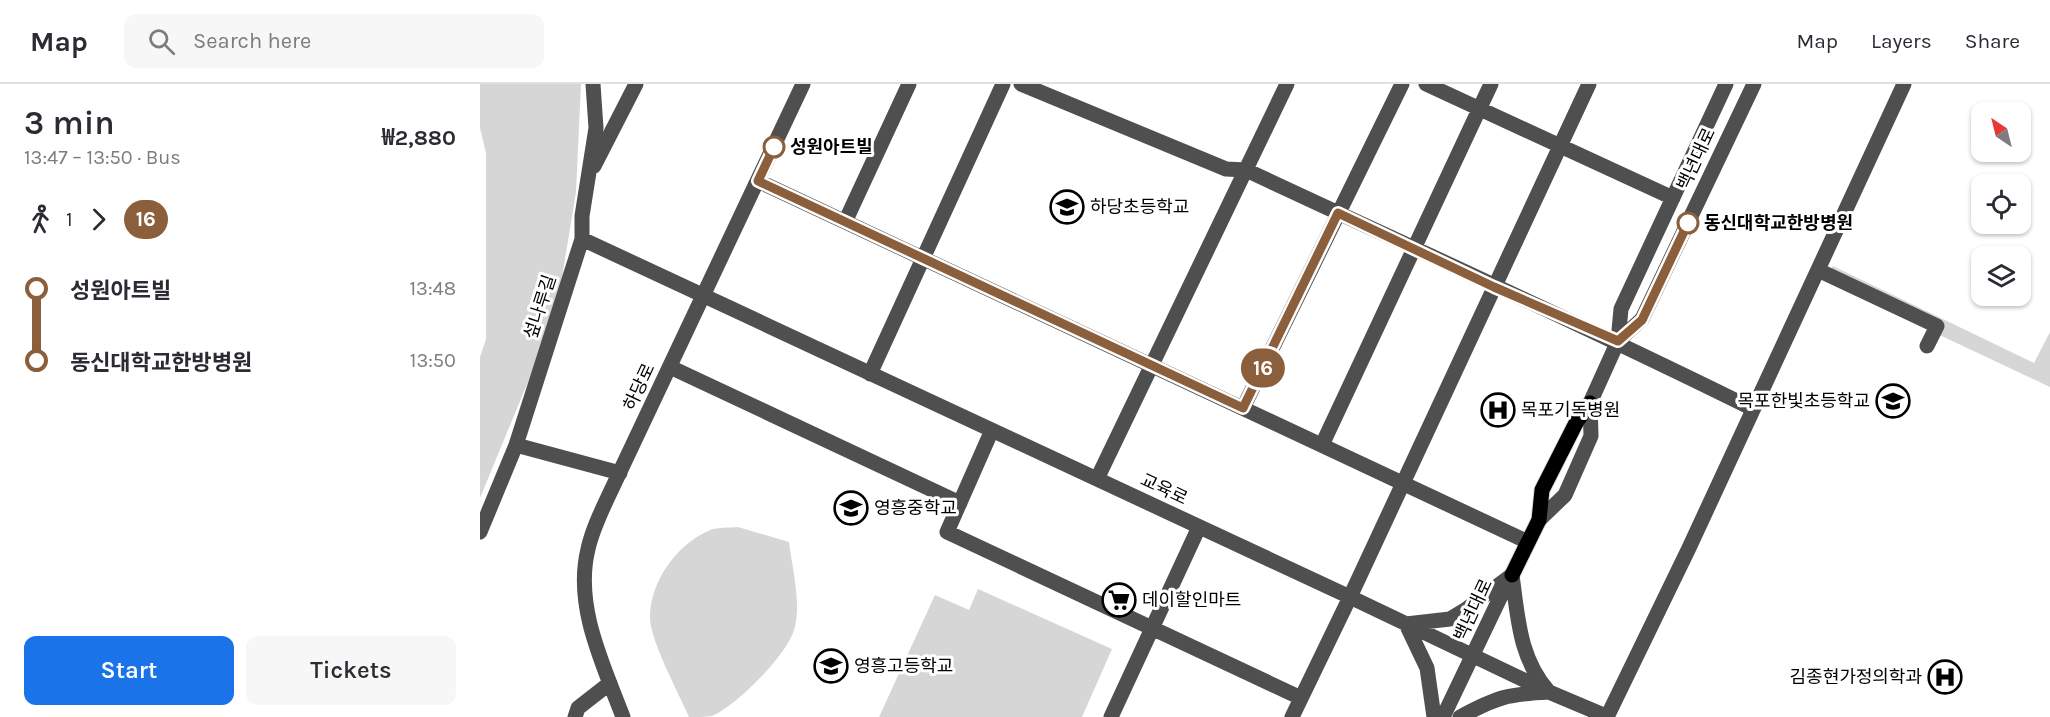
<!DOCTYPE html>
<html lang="en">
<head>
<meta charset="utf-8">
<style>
	:root { --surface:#fff; --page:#f7f7f7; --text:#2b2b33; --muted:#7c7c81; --line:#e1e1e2; --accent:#1a73e8 }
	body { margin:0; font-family:Karla,"Noto Sans KR",sans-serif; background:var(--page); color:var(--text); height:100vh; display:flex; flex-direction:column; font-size:22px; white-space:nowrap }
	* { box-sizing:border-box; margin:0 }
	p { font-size:20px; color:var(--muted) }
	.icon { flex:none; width:33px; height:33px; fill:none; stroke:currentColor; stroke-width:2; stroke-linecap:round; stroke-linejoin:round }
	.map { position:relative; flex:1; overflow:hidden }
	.panel { display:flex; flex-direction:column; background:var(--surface); width:480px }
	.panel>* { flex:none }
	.badge { padding:0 12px; border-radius:20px; font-size:21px; line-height:39px }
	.needle { width:39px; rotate:325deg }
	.buttons { position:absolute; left:1491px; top:18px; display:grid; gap:12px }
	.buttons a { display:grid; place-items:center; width:60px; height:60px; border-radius:12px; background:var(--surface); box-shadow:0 2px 4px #0004; font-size:30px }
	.map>.badge { position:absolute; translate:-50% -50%; box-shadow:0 0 0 3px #fff }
	.legs { display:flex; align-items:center; gap:9px; height:66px; padding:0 24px; font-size:20px }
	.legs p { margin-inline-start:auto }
	.overview { display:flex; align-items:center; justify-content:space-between; height:102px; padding:0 24px }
	h1 { font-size:33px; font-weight:600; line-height:45px }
	.action { display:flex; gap:12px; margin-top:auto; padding:12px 24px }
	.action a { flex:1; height:69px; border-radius:12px; background:var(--accent); color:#fff; font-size:24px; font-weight:600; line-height:69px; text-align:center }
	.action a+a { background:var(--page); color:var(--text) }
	ul { padding:0 24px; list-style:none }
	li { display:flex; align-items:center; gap:21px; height:72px; font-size:22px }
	li i { display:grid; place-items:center; width:9px; height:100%; margin:0 8px; background:currentColor }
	li i::after { content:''; width:15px; height:15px; margin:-8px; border:4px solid; border-radius:50%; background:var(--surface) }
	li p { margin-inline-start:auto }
	li:first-child i { background:linear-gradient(#0000 50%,currentColor 0) }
	li:last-child i { background:linear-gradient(currentColor 50%,#0000 0) }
	header { display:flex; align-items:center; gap:36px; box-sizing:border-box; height:84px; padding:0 30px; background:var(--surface); border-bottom:2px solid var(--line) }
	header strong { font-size:28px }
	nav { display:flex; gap:33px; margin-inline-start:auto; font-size:21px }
	.search { width:420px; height:54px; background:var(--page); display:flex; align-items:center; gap:15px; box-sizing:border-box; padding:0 21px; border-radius:12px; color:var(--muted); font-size:22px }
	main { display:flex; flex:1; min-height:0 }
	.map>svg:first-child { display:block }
	.green { fill:#d6d6d6 }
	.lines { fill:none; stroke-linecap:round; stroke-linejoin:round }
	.major-casing { stroke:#dbdbdb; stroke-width:17 }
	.minor { stroke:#4f4f4f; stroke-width:15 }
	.major { stroke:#000; stroke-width:15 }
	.line-1-casing { stroke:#fff; stroke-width:14 }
	.line-1 { stroke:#8b5e3c; stroke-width:9 }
	.stop-1-dot { fill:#fff; stroke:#8b5e3c; stroke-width:3 }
	.labels { text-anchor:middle; stroke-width:6; stroke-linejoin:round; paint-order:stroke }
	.stop-label { font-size:18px; font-weight:bold; fill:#000; stroke:#fff; text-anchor:start }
	.street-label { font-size:18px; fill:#000; stroke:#fff }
	.poi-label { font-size:18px; fill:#000; stroke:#fff; text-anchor:start }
</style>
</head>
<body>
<header>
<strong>Map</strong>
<div class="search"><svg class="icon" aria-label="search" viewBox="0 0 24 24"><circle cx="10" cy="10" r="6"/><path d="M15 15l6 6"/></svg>Search here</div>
<nav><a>Map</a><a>Layers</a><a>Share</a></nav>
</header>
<main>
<section class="panel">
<div class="overview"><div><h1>3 min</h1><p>13:47 – 13:50 · Bus</p></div><b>₩2,880</b></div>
<div class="legs"><svg class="icon" aria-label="walk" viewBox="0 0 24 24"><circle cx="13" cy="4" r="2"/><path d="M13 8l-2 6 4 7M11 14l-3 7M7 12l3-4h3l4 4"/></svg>1<svg class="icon" aria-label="forward" viewBox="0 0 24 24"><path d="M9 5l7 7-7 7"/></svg><b class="badge" style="background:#8b5e3c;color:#fff">16</b></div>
<ul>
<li><i style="color:#8b5e3c"></i><b>성원아트빌</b><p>13:48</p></li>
<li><i style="color:#8b5e3c"></i><b>동신대학교한방병원</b><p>13:50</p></li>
</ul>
<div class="action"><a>Start</a><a>Tickets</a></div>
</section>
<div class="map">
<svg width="1570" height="633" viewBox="0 0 1570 633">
	<rect width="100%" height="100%" fill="#fff"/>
	<path class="green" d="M0 0H101L96 108 76 230 0 414V273L6 255V69L0 44Z
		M1353 182 1554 279 1570 248V303L1345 197Z
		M258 443 309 458C312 483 322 522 314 546 307 571 256 622 232 632 226 633 216 633 209 633 199 610 170 556 170 534 170 497 197 460 230 446 238 443 249 444 258 443Z
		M498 505 632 565 602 633H399L455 511 489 526Z"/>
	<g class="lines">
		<g class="major-casing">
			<path id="major" d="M1048 458 1032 491 1059 436 1062 406 1097 337 1110 319"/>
		</g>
		<path class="minor" d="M541 0 746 85 766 86C935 165 1106 242 1273 325
			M946 0 1193 114
			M114 82 156 0
			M278 97 1048 458
			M365 138 429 0
			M102 155 870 513 1069 608 1128 633
			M1338 186 1457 242 1447 262
			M1138 257 1162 235 1274 0
			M190 283 480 419
			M390 290 523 0
			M763 324 922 0
			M512 346 467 448 821 614
			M36 361 140 389
			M842 361 1011 0
			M617 395 807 0
			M1059 436 1085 411 1111 352 1110 319 1138 257 1141 225 1246 0
			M0 448 36 361 102 155V132L116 44 113 0
			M95 633 98 624 130 599
			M143 633C123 580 94 522 108 465 112 447 120 430 128 413L323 0
			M631 633 719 443
			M812 633 870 513 1109 0
			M954 633 947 584 926 540 970 535 985 526 1032 491
			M963 633 1030 493
			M980 633C1017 613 1028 610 1069 608 1039 574 1038 534 1032 491
			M1127 633 1209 464 1424 0"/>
		<use href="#major" class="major"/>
	</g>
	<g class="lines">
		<g class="line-1-casing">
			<path id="line-1" d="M294 63 278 97 763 324 858 129 1014 203 1138 257 1162 236 1208 139"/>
		</g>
		<use href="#line-1" class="line-1"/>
	</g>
	<defs>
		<g id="school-ring" transform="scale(1.725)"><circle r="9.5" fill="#fff" stroke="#000" stroke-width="1.5"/><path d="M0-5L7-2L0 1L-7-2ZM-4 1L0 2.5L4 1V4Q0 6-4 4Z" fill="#000"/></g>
		<g id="hospital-ring" transform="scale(1.725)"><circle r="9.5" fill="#fff" stroke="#000" stroke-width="1.5"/><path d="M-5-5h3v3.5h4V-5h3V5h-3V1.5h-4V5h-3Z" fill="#000"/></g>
		<g id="supermarket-ring" transform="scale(1.725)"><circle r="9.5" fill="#fff" stroke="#000" stroke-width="1.5"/><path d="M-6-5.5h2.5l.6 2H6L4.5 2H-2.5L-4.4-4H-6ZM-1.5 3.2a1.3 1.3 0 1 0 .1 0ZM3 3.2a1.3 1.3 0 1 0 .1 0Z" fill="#000"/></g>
	</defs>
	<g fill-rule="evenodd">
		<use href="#school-ring" x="587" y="123"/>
		<use href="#school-ring" x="1413" y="317"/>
		<use href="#hospital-ring" x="1018" y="326"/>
		<use href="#school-ring" x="371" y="424"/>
		<use href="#supermarket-ring" x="639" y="516"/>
		<use href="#school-ring" x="351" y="582"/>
		<use href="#hospital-ring" x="1465" y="593"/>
	</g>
	<g class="stop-1-dot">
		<circle cx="294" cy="63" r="10"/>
		<circle cx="1208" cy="139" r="10"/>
	</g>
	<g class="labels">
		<g class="stop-label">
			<text x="310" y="69">성원아트빌</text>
			<text x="1224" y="145">동신대학교한방병원</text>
		</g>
		<g class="street-label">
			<text transform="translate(1216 75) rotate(-65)" y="6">백년대로</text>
			<text transform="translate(60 223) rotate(-72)" y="6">섶나루길</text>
			<text transform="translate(159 303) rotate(-65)" y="6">하당로</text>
			<text transform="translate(684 405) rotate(25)" y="6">교육로</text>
			<text transform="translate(993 526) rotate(-65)" y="6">백년대로</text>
		</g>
		<g class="poi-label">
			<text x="610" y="129">하당초등학교</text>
			<text x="1390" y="323" text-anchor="end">목포한빛초등학교</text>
			<text x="1041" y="332">목포기독병원</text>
			<text x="394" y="430">영흥중학교</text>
			<text x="662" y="522">데이할인마트</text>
			<text x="374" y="588">영흥고등학교</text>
			<text x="1442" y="599" text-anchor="end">김종현가정의학과</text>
		</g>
	</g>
</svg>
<div class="buttons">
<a><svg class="needle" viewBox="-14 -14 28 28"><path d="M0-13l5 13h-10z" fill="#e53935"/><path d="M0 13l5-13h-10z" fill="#7c7c81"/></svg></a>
<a><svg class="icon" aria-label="locate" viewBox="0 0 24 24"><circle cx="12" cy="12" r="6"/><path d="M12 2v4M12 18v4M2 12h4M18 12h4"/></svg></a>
<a><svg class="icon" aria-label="layers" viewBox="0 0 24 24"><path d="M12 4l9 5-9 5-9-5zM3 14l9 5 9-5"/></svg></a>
</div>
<b class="badge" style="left:783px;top:284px;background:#8b5e3c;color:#fff">16</b>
</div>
</main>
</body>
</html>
